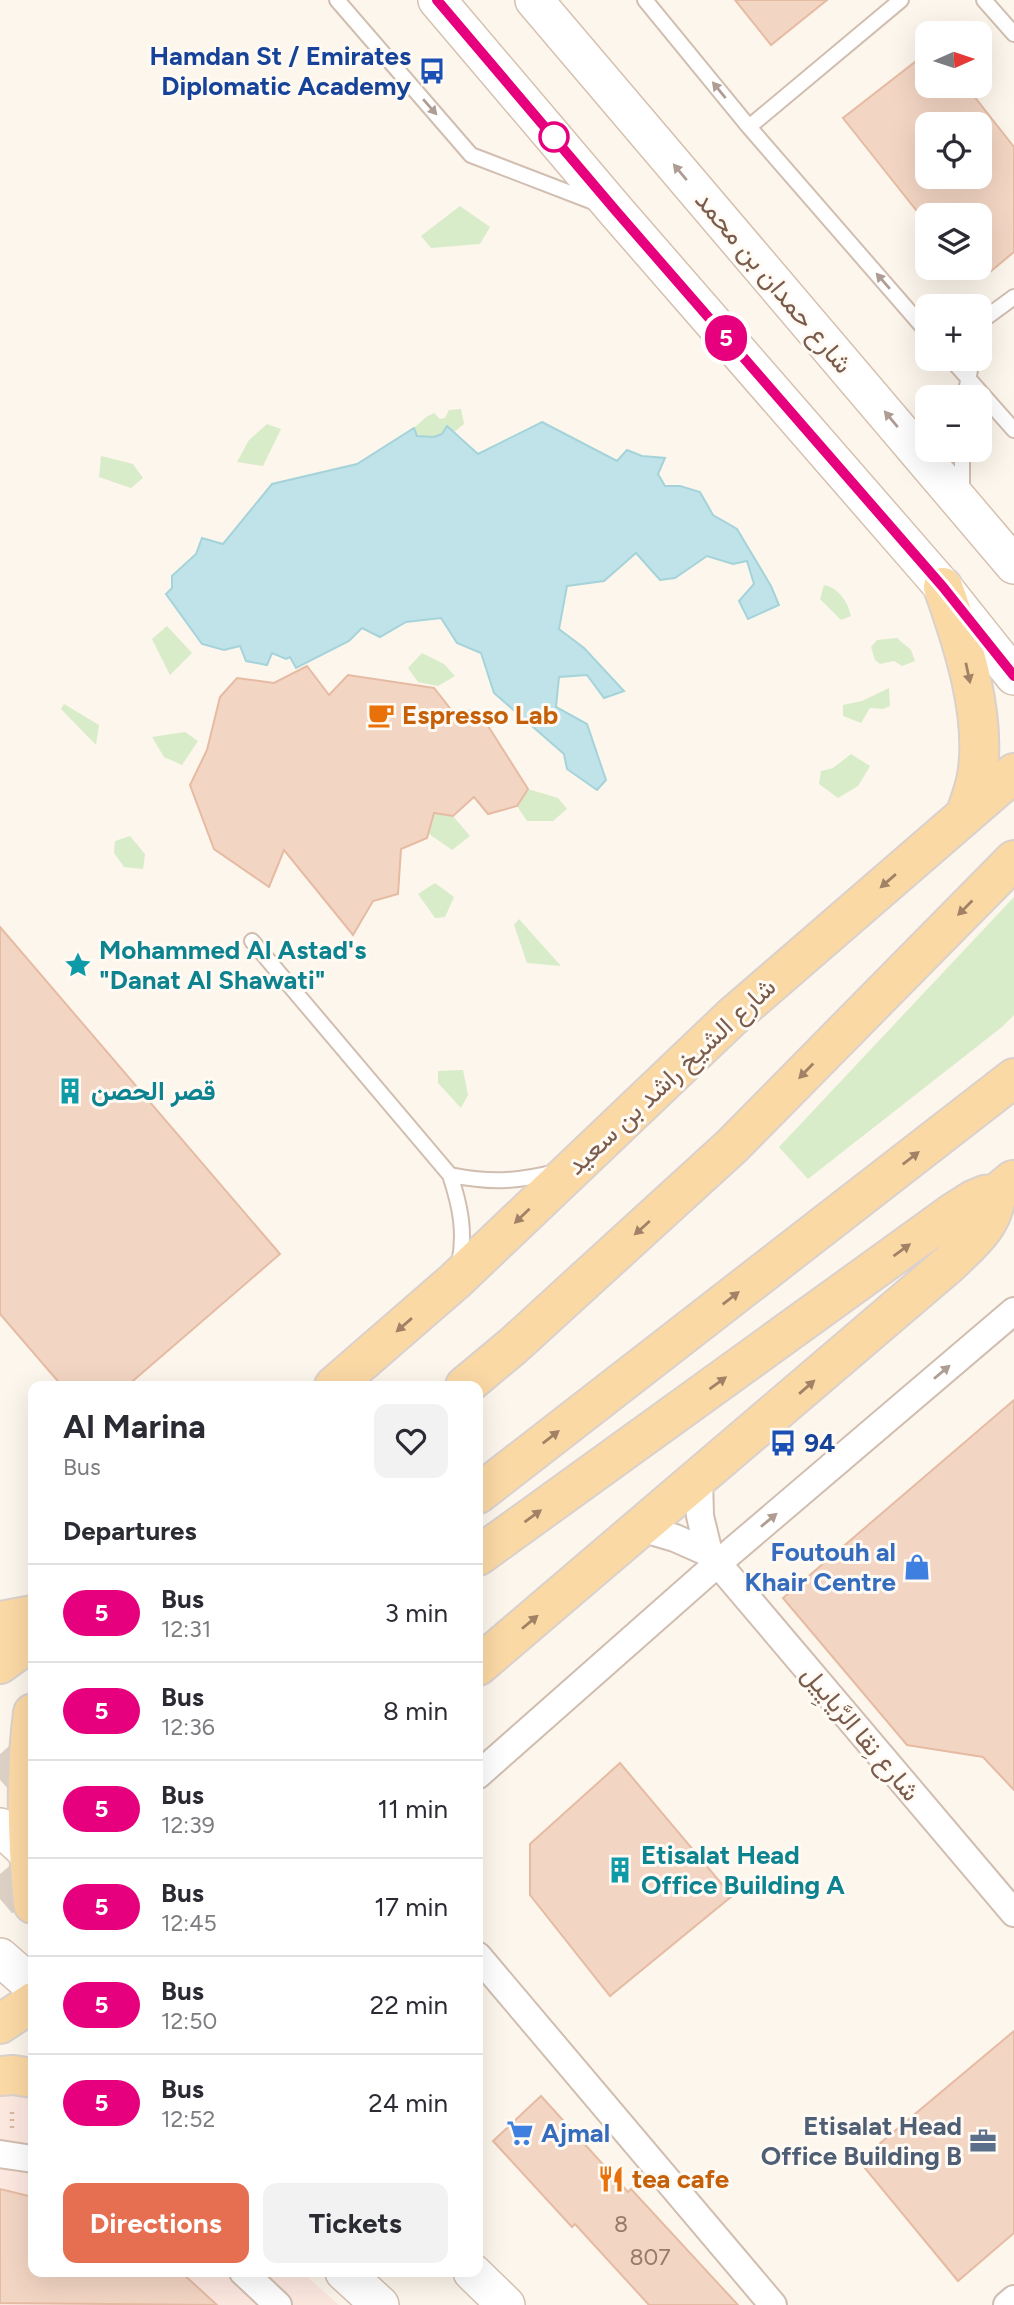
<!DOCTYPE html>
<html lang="en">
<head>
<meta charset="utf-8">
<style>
	:root { --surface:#fff; --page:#f2f2f3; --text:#2b2b33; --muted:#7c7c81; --line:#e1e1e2; --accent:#e76f51 }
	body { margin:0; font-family:Figtree,Vazirmatn,sans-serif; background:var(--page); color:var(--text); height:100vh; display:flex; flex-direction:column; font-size:26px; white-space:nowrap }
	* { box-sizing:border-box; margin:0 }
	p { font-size:23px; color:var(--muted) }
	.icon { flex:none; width:38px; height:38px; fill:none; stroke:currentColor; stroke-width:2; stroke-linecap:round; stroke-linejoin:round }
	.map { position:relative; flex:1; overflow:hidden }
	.sheet { position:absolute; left:28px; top:1381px; width:455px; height:896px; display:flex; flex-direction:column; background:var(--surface); border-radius:14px; box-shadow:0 7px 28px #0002 }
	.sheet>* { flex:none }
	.badge { padding:0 14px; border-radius:23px; font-size:24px; line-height:46px }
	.needle { width:46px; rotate:87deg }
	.tools { position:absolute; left:915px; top:21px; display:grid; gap:14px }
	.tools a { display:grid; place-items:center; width:77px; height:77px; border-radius:14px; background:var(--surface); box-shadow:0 7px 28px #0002; font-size:35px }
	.map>.badge { position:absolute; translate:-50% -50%; box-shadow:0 0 0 4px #fff }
	h2 { padding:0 35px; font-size:26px; line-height:63px }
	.round { display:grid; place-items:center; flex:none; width:74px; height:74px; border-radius:14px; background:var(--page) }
	.overview { display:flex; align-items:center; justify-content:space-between; height:119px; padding:0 35px }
	h1 { font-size:33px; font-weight:700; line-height:52px }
	.action { display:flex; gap:14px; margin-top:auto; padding:14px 35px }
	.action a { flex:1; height:80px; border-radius:14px; background:var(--accent); color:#fff; font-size:28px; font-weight:700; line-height:80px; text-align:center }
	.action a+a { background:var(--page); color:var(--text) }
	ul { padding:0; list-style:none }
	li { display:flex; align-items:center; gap:21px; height:98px; padding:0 35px; border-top:2px solid var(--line) }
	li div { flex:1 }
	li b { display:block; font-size:26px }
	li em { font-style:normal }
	li .badge { min-width:77px; font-weight:700; text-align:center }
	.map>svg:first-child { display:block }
	.commercial { fill:#fde8e0 }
	.green { fill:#d8ecc9 }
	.water { fill:#bfe3e8; stroke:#a5d3da; stroke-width:2 }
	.building { fill:#f3d5c3; stroke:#e6bba3; stroke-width:2; fill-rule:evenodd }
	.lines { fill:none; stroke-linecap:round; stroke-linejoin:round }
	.primary-tunnel { stroke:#dcd0c4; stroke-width:38; stroke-dasharray:38 19; stroke-linecap:butt }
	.lane-casing { stroke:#d1beb0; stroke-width:18 }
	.street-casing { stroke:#d1beb0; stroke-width:30 }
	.secondary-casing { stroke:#d6c0b0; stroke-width:40 }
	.primary-casing { stroke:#dad1cd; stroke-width:42 }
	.path { stroke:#d9b8a5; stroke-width:4.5; stroke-dasharray:2 5; stroke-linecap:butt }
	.lane { stroke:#fff; stroke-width:14 }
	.street { stroke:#fff; stroke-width:26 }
	.secondary { stroke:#fff; stroke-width:37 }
	.primary { stroke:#fbd9a5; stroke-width:38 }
	.oneway { fill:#af9d94 }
	.oneway2 { fill:#a18267 }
	.line-casing { stroke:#fff; stroke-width:16 }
	.line { stroke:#e6007e; stroke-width:10 }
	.stop-dot { fill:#fff; stroke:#e6007e; stroke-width:3.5 }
	.labels { text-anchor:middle; stroke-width:6; stroke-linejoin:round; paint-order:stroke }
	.number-label { font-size:23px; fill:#987a6a }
	.transit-label { font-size:26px; font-weight:bold; fill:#164399; stroke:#fffaf3; text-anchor:end }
	.street-label { font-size:26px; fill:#7a5c4d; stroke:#fffaf3 }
	.food-label { font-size:26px; font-weight:bold; fill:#c56008; stroke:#fffaf3; text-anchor:start }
	.culture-label { font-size:26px; font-weight:bold; fill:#0d838f; stroke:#fffaf3; text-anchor:start }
	.shop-label { font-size:26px; font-weight:bold; fill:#366cbe; stroke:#fffaf3; text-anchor:end }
	.service-label { font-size:26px; font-weight:bold; fill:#4e5e75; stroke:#fffaf3; text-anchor:end }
</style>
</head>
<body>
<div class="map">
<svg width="1014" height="2305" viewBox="0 0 1014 2305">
	<rect width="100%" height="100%" fill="#fdf6ec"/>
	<path class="commercial" d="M33 2092V2272H302L339 2305H0V2093Z"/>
	<path class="green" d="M460 206 490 227 480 244 431 248 421 236Z
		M461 409 464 424 453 433 447 427 442 434 434 437 417 436 414 428 426 417 434 413 440 419 445 418 449 410Z
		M267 424 281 429 263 466 237 462 249 440Z
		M101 456 133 464 143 478 131 488 99 477Z
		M824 585C839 588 848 602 851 616L841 620 820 599Z
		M167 626 192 653 170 675 152 639Z
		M897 638 911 650 915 661 902 666 894 661 880 664 875 660 871 647 877 640Z
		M422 653 444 664 455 676 438 686 418 682 408 668Z
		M889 688 890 706 883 709 870 708 861 723 843 716V705L862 701Z
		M64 704 99 725 96 745 61 709Z
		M185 732 198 741 182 765 164 757 152 737Z
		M851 754 870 766 858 786 838 798 819 784 821 771 833 768Z
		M528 789 558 798 567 809 553 821H527L517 806Z
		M434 813 453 816 470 836 452 850 429 834Z
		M130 836 145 854 143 869 124 867 114 853 115 841Z
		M435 883 454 897 445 917 435 918 418 894Z
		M1014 897V1015L1002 1027 808 1179 779 1147Z
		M519 919 561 966 527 963 514 925Z
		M463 1070 468 1095 461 1108 438 1083V1071Z"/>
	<path class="water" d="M542 422 617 461 627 450 642 456 665 458 658 474 665 486H680L700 492 713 515 737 529 771 586 779 605 748 619 739 601 754 584 747 561 733 564 707 556 675 578 660 580 636 553 604 581 567 586 559 629 584 648 624 691 604 698 587 675 559 677 556 707 587 724 606 780 597 790 567 769 564 754 494 693 481 653 457 643 441 618 406 622 380 637 362 628 349 641 296 668 290 657 286 659 272 653 267 665 246 661 240 646 224 650 202 644 166 594 172 588V576L196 554 202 538 223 544 272 484 357 464 414 428 417 436 434 437 442 434 447 426 478 454Z"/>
	<path class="building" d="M735 0H827L771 45Z
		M915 62 928 78V86H966L1014 147V252L991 271 980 257V215H920L843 118ZM928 124H980V177H928Z
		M307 666 329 695 348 675 434 688 453 712 478 710 528 789 517 806 488 814 474 797 453 816 434 813 427 838 401 849 398 894 373 901 353 935 284 850 269 887 214 849 190 785 207 750 220 697 237 678 274 683Z
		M0 927 280 1254 127 1386H62L0 1314Z
		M1014 1400V1790L983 1757 907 1745 783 1598Z
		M620 1763 732 1896 610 1996 530 1895V1844Z
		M1014 2031V2233L958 2281 859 2161Z
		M541 2096 628 2192 631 2189 738 2305H649L575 2224 572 2227 493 2141Z
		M0 2189 33 2197V2272H181L217 2305 0 2303Z"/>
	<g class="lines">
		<path class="primary-tunnel" d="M0 1780 33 1750
			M0 1899 33 1871"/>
		<g class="lane-casing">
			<path id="lane" d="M337 0 471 155 596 203
				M645 0 749 127 928 333
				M984 0 1014 34
				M749 127 901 0
				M980 322 1014 297
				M951 359 1014 430
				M965 397 972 359
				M962 492V450
				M252 941 450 1175C460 1205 466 1233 459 1264
				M450 1175C491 1183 514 1182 556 1172"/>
		</g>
		<g class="street-casing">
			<path id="street" d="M699 1479 700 1516 709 1553 1014 1913
				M641 1528 675 1538 709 1553
				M478 1775 717 1564 1014 1311
				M478 1956 773 2305
				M0 2154 33 2159
				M243 2272 278 2305
				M1007 2305 1014 2299"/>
		</g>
		<g class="secondary-casing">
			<path id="secondary" d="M437 0 616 211 943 587 1014 676
				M534 0 1014 565
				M0 1827 33 1857
				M0 1957 33 1986
				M344 2272 380 2305
				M472 2272 506 2305"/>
		</g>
		<g class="primary-casing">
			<path id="primary" d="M943 587C963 643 987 716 977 776 975 788 970 801 966 813
				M334 1386 455 1281 732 1017 1014 773
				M465 1386 513 1346 732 1146 1014 860
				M478 1494 1014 1078
				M478 1556 954 1212 973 1200 985 1195 996 1194 1013 1180
				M0 1621 33 1615
				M0 1664 33 1640
				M478 1666 950 1263C970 1243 994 1225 996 1194
				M33 1713C25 1775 27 1841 33 1904
				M0 2024 33 2002
				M0 2076 13 2075 33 2078"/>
		</g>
		<path class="path" d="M12 2128V2109"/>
		<use href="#lane" class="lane"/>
		<use href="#street" class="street"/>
		<use href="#secondary" class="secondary"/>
		<use href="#primary" class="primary"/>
	</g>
	<defs><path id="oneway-solid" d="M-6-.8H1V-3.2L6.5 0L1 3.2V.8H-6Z" transform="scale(1.75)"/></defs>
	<g class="oneway">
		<use href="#oneway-solid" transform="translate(719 90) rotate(-129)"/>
		<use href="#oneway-solid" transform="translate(430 107) rotate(49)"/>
		<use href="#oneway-solid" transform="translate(680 172) rotate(-130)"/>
		<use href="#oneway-solid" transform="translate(883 281) rotate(-131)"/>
		<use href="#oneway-solid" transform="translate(891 419) rotate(-130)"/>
		<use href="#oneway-solid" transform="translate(942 1372) rotate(-40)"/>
		<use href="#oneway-solid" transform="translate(769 1520) rotate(-40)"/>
	</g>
	<g class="oneway2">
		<use href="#oneway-solid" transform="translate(968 673) rotate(78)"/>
		<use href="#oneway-solid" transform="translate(888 881) rotate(139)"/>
		<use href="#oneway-solid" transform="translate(965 908) rotate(135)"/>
		<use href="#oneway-solid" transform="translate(806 1071) rotate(134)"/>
		<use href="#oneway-solid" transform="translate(911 1158) rotate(-38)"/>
		<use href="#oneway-solid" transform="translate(522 1216) rotate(136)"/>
		<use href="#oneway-solid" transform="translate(642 1228) rotate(138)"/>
		<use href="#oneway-solid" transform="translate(902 1250) rotate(-36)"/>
		<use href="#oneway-solid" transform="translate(731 1298) rotate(-38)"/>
		<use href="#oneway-solid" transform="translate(404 1325) rotate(139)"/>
		<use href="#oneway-solid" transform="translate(718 1383) rotate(-36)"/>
		<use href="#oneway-solid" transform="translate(807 1387) rotate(-41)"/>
		<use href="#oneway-solid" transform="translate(551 1437) rotate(-38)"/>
		<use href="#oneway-solid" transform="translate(533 1516) rotate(-36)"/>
		<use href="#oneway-solid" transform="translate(530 1622) rotate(-40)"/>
	</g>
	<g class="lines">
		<g class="line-casing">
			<path id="line" d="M437 0 616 211 943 587 1014 676"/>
		</g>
		<use href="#line" class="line"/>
	</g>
	<defs>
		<g id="bus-bare" transform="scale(2.1)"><path d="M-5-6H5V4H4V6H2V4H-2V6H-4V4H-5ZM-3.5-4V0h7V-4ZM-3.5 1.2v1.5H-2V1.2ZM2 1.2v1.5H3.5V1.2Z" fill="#1a4fb4" stroke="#fffaf3" stroke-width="2.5" paint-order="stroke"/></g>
		<g id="cafe-bare" transform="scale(2.1)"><path d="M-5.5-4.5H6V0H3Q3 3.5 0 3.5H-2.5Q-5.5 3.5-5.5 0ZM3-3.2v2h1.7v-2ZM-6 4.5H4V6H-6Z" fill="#e8710a" stroke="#fffaf3" stroke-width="2.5" paint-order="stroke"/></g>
		<g id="sight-bare" transform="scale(2.1)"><path d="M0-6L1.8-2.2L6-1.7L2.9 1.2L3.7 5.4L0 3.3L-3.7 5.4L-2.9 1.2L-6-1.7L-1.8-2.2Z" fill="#0f9aa8" stroke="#fffaf3" stroke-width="2.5" paint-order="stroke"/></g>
		<g id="building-bare" transform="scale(2.1)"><path d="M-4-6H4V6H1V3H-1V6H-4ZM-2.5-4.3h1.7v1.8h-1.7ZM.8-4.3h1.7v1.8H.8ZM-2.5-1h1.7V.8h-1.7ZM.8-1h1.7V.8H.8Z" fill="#0f9aa8" stroke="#fffaf3" stroke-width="2.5" paint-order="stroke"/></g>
		<g id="shop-bare" transform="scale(2.1)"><path d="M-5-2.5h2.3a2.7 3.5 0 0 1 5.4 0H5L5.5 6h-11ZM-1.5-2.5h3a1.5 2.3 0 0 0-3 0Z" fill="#3f7fe0" stroke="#fffaf3" stroke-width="2.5" paint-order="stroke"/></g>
		<g id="supermarket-bare" transform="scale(2.1)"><path d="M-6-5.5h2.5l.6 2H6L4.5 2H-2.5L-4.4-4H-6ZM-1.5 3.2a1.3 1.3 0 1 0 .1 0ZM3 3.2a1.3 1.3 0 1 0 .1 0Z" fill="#3f7fe0" stroke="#fffaf3" stroke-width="2.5" paint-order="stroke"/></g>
		<g id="office-bare" transform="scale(2.1)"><path d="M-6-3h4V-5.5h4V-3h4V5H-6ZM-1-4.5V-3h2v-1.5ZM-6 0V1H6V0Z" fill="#5c6f8a" stroke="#fffaf3" stroke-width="2.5" paint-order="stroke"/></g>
		<g id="restaurant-bare" transform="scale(2.1)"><path d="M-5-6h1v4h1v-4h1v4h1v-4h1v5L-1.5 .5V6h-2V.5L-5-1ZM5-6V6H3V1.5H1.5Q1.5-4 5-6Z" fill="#e8710a" stroke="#fffaf3" stroke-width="2.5" paint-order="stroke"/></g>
	</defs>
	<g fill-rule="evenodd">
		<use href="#bus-bare" x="432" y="71"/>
		<use href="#cafe-bare" x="381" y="715"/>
		<use href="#sight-bare" x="78" y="965"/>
		<use href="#building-bare" x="70" y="1091"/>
		<use href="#bus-bare" x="783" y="1443"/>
		<use href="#shop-bare" x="917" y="1567"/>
		<use href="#building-bare" x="620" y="1870"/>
		<use href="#supermarket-bare" x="520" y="2133"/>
		<use href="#office-bare" x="983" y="2141"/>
		<use href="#restaurant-bare" x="611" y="2179"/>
	</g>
	<circle class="stop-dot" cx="554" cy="137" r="14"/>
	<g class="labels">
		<g class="number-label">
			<text x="621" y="2232">8</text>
			<text x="650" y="2265">807</text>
		</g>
		<g class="transit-label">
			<text x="411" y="65">Hamdan St / Emirates<tspan x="411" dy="30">Diplomatic Academy</tspan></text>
			<text x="804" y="1452" text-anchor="start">94</text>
		</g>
		<g class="street-label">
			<text transform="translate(774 282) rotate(50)" y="9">شارع حمدان بن محمد</text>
			<text transform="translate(671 1076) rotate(-43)" y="9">شارع الشيخ راشد بن سعيد</text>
			<text transform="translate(861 1733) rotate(50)" y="9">شارع نِقا الرَّيايِيل</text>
		</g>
		<g class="food-label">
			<text x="402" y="724">Espresso Lab</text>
			<text x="632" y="2188">tea cafe</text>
		</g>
		<g class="culture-label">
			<text x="99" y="959">Mohammed Al Astad's<tspan x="99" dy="30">"Danat Al Shawati"</tspan></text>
			<text x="91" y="1100">قصر الحصن</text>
			<text x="641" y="1864">Etisalat Head<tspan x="641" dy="30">Office Building A</tspan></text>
		</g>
		<g class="shop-label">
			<text x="896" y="1561">Foutouh al<tspan x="896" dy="30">Khair Centre</tspan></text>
			<text x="541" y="2142" text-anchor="start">Ajmal</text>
		</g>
		<g class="service-label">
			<text x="962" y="2135">Etisalat Head<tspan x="962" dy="30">Office Building B</tspan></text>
		</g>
	</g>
</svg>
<div class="tools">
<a><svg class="needle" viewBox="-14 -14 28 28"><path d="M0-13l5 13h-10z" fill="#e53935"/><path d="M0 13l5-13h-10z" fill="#7c7c81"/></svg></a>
<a><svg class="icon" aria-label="locate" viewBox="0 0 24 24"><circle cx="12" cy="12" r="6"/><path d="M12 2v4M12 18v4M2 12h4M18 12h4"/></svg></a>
<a><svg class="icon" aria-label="layers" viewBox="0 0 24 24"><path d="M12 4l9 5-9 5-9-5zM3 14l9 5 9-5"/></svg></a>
<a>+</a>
<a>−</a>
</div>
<b class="badge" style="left:726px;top:338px;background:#e6007e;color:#fff">5</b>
<section class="sheet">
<div class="overview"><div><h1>Al Marina</h1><p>Bus</p></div><a class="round"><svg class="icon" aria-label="heart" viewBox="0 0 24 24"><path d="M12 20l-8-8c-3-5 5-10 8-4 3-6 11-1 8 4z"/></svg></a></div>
<h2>Departures</h2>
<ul>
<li><span class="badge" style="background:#e6007e;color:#fff">5</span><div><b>Bus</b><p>12:31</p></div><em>3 min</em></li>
<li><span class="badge" style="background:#e6007e;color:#fff">5</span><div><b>Bus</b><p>12:36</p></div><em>8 min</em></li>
<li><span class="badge" style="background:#e6007e;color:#fff">5</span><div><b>Bus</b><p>12:39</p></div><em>11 min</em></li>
<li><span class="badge" style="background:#e6007e;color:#fff">5</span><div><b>Bus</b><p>12:45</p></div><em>17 min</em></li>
<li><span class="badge" style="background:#e6007e;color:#fff">5</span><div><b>Bus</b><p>12:50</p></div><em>22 min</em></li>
<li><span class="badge" style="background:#e6007e;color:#fff">5</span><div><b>Bus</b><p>12:52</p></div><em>24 min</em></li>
</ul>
<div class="action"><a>Directions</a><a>Tickets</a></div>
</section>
</div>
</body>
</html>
